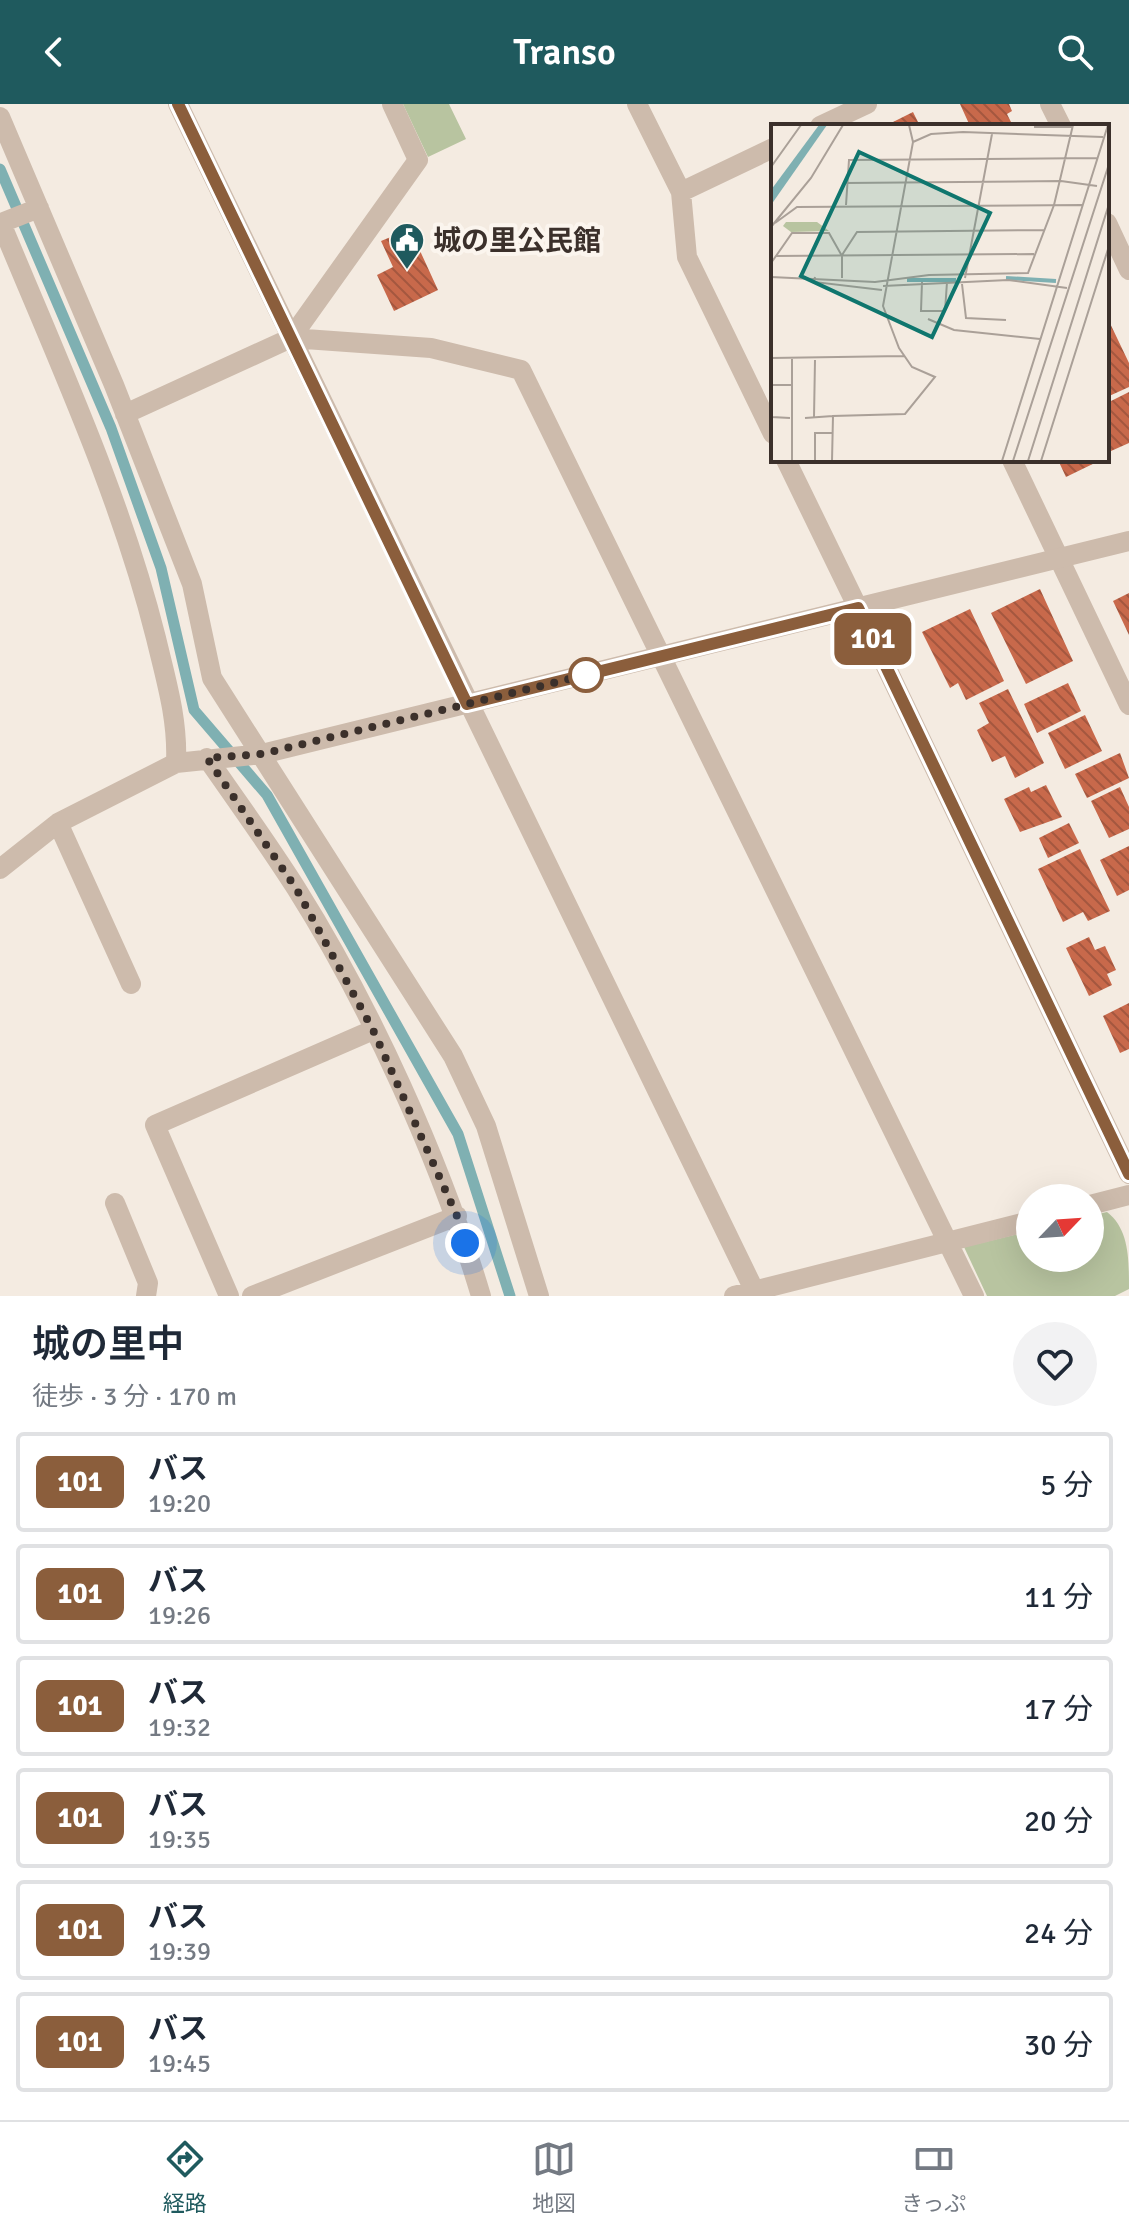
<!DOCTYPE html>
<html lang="ja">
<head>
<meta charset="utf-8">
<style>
	:root { --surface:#fff; --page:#f2f2f3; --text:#1f2937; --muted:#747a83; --line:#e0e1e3; --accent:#1f5a5e }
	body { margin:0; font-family:Signika,"Noto Sans JP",sans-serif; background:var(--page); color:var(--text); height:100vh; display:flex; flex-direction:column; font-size:30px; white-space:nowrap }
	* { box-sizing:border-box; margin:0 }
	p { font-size:26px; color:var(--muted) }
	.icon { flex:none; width:44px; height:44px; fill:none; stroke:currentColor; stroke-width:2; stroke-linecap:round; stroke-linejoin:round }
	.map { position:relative; height:1192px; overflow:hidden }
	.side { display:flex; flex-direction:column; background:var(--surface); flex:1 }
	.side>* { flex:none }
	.badge { padding:0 16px; border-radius:12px; font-size:28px; line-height:52px }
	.needle { width:52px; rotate:65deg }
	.controls { position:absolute; left:1016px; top:1080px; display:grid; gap:16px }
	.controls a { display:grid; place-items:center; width:88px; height:88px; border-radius:50%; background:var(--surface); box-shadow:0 8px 32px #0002; font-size:40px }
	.you { position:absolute; width:40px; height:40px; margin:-20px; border:6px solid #fff; border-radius:50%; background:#1a73e8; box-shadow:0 0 0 12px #1a73e833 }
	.map>.badge { position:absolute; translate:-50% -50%; box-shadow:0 0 0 4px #fff }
	.round { display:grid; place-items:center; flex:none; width:84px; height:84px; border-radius:42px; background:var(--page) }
	.head { display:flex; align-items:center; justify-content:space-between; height:136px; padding:0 32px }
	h1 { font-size:38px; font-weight:600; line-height:60px }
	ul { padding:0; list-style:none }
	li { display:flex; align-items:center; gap:24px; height:100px; margin:0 16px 12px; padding:0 16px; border:4px solid var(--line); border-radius:8px }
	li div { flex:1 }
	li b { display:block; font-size:30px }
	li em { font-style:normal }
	li .badge { min-width:88px; font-weight:700; text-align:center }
	header { display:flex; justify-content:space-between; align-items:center; height:104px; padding:0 32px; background:var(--accent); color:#fff; font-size:36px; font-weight:600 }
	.menu { display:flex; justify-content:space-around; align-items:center; height:112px; border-top:2px solid var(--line); background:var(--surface); font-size:22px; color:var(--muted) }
	.menu a { display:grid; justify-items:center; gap:4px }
	.menu .on { color:var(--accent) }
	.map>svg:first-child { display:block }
	.park { fill:#b8c4a0 }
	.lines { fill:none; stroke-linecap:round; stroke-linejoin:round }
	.stream { stroke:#7fb0b2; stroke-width:11 }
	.building { fill:url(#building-back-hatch) }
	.minor { stroke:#cdbbac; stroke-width:20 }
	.tertiary { stroke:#cdbbac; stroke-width:20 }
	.line-casing { stroke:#fff; stroke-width:18 }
	.line { stroke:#8b5e3c; stroke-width:12 }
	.walk { stroke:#3b302b; stroke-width:8; stroke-dasharray:0 14.4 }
	.stop-dot { fill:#fff; stroke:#8b5e3c; stroke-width:4 }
	.labels { text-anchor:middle; stroke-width:8; stroke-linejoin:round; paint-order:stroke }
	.poi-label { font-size:28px; font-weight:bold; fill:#3b302b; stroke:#fbf5ee; text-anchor:start }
	.inset-river { fill:none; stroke:#7fb0b2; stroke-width:4 }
	.inset-road { fill:none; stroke:#aaa098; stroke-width:2 }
	.view { fill:#0f766e; fill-opacity:0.15; stroke:#0f766e; stroke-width:4 }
	.inset-edge { fill:none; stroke:#3b302b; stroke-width:4 }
</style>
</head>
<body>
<header><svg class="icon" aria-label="back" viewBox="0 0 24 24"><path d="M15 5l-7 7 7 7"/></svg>Transo<svg class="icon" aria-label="search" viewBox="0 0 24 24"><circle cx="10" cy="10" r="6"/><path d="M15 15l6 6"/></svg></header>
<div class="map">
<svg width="1129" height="1192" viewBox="0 0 1129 1192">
	<defs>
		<pattern id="building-back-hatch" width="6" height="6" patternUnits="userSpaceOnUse" patternTransform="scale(2)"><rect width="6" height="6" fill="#c8694b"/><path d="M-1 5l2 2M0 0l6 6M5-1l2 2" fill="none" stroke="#a4573f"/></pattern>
	</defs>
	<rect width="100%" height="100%" fill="#f4ebe1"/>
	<path class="park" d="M403 0H449L466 35 428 53Z
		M1107 1108C1129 1125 1129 1154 1129 1185L1115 1192H987L964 1143 1030 1127V1154H1090V1112Z"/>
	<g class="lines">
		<path class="stream" d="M0 65 111 324 161 464 194 606 267 691 458 1030 510 1192"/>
	</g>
	<path class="building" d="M960 0H1009L1012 7 1007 10 1013 22H970Z
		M913 8 920 22H885Z
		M410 125 438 186 394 207 377 171 393 163 381 137Z
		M1107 213 1129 259V283L1107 293Z
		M1129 288V339L1111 347 1107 339V299Z
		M1058 356H1101L1066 373Z
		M1040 485 1073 557 1026 580 991 509Z
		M1129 489V531L1113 497Z
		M970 505 1004 577 966 596 958 579 950 584 922 528Z
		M1068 579 1081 607 1037 629 1024 600Z
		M1008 585 1044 659 1015 674 1005 652 992 658 977 626 989 619 979 599Z
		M1085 611 1102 647 1065 665 1048 629Z
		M1120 649 1129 674 1087 694 1075 670Z
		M1046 681 1062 713 1020 728 1004 695 1029 683 1031 688Z
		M1120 683 1129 703V725L1109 734 1091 697Z
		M1069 719 1079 739 1048 754 1039 734Z
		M1129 742V786L1117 792 1100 756Z
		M1080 745 1110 807 1088 817 1083 808 1063 818 1038 765Z
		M1089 833 1095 846 1105 842 1116 866 1107 870 1112 881 1089 892 1066 844Z
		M1129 899V945L1120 949 1103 912Z"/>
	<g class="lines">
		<path class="minor" d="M178 0 757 1192
			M637 0 681 88 687 153 773 330
			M1050 0 1061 22
			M0 13 114 281 192 480 212 574 453 952 486 1022 539 1192
			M820 22 867 0
			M681 88 773 44
			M39 104 1 119C57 255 120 390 156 534 166 576 178 615 176 659
			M1107 119 1129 166
			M291 234 431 244 521 266 974 1192
			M125 310 291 234 418 56 392 0
			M786 356 858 504
			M1012 356 1129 601
			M207 654C237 697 268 740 296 784 371 903 441 1058 481 1192
			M58 719 131 880
			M0 765 58 719 176 659 262 650
			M115 1099 148 1179 146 1192
			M1090 1101 1129 1091
			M229 1192 155 1021 373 926
			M252 1192 457 1112
			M734 1192 1030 1117"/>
		<path class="tertiary" d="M858 504 1129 1070
			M262 650 1129 437"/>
	</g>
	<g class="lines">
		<g class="line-casing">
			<path id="line" d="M178 0 467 600 858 504 1129 1070"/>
		</g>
		<use href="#line" class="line"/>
		<path class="walk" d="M465 1139 457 1112 373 926 297 786 207 654 262 650 586 571"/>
	</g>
	<defs>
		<g id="civic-pin" transform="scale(1.8)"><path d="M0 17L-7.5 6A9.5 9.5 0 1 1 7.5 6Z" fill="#1f5a5e" stroke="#fbf5ee"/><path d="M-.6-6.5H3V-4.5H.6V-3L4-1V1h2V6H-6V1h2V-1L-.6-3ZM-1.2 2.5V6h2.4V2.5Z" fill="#fff"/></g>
	</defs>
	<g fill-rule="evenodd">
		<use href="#civic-pin" x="407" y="136"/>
	</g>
	<circle class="stop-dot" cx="586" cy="571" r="16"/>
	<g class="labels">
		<g class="poi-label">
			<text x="433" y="146">城の里公民館</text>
		</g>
	</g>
	<g transform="translate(771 20)">
		<rect width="338" height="338" fill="#f4ebe1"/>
		<path d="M15 98H46L58 107 20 108 12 102Z" fill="#b8c4a0"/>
		<path d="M48 1H56L0 81V66Z" fill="#7fb0b2"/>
		<path class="inset-river" d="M235 154 285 157M136 156H185"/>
		<path class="inset-road" d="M263 3H302M142 18 160 10 192 8 332 13M0 43 30 1M75 59 290 57 326 62M75 81 78 36 327 34M4 99 26 83 311 81M0 103 40 54 72 1M71 131 86 108 273 106M5 132 21 109H58L71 132V154M0 139 5 132 263 130M0 153 104 158 158 151 257 149 283 81 302 1M44 153 43 158 111 166M194 154 221 10M151 158 150 187H174L176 158M191 160 195 194 235 196M112 162 237 156 296 164M157 195 183 206 269 215M0 234 133 232M21 235V337M43 293 44 236M19 294 1 293 0 261H20M34 294 62 292M44 337V309H62M61 337 62 292 134 290 164 253 141 243 128 224 112 182 142 18 138 1M231 337 337 1M242 337 338 40M257 337 338 80M270 337 338 122"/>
		<path class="view" d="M88 28 219 89 161 213 30 152Z"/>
		<rect width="338" height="338" class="inset-edge"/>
	</g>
</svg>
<div class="controls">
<a><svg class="needle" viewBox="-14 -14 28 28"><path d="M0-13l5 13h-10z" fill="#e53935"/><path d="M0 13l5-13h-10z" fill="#747a83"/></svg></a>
</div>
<div class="you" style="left:465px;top:1139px"></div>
<b class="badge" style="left:873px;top:535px;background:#8b5e3c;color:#fff">101</b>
</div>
<section class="side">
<div class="head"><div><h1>城の里中</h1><p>徒歩 · 3 分 · 170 m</p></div><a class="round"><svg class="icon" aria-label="heart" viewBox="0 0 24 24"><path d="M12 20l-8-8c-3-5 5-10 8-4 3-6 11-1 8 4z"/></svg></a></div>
<ul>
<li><span class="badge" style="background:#8b5e3c;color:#fff">101</span><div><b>バス</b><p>19:20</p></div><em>5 分</em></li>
<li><span class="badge" style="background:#8b5e3c;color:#fff">101</span><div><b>バス</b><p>19:26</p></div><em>11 分</em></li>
<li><span class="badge" style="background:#8b5e3c;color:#fff">101</span><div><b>バス</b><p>19:32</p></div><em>17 分</em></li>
<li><span class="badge" style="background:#8b5e3c;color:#fff">101</span><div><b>バス</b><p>19:35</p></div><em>20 分</em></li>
<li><span class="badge" style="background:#8b5e3c;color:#fff">101</span><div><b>バス</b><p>19:39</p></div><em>24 分</em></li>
<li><span class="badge" style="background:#8b5e3c;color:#fff">101</span><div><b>バス</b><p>19:45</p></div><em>30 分</em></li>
</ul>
</section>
<nav class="menu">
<a class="on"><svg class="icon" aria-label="directions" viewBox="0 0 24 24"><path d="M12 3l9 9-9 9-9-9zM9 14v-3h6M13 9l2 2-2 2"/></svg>経路</a>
<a><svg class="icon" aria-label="map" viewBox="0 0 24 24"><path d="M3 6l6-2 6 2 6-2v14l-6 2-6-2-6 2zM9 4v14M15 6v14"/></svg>地図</a>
<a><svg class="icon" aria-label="tickets" viewBox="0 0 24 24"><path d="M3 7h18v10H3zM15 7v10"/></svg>きっぷ</a>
</nav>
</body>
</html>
